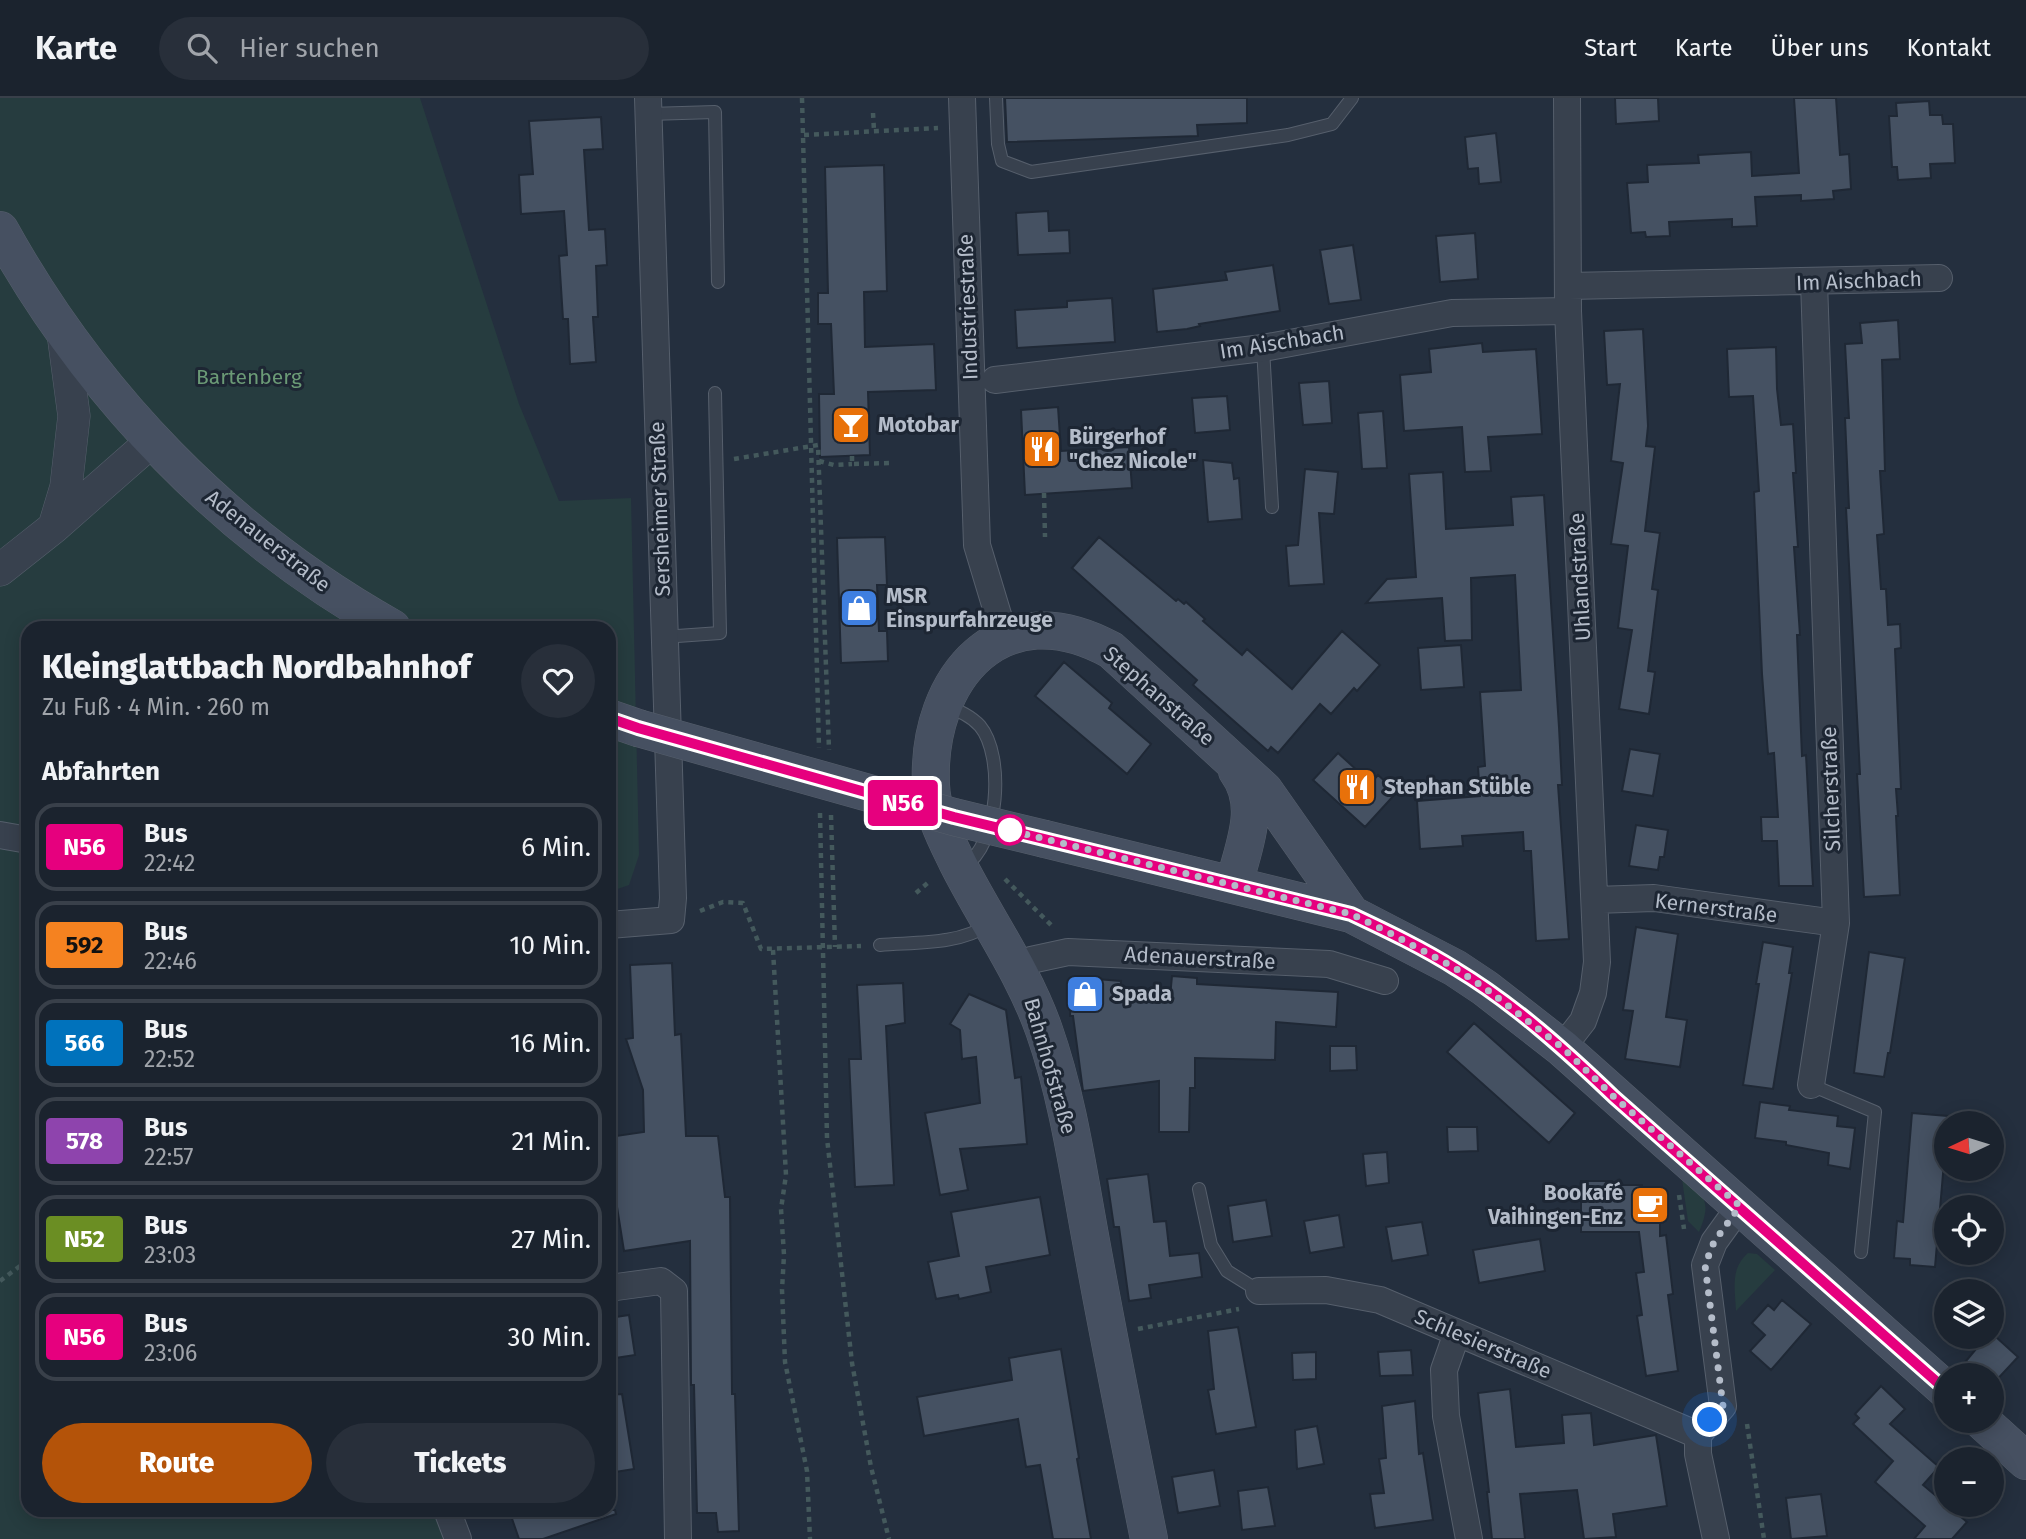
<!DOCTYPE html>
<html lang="de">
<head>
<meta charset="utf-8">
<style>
	:root { --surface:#1b232e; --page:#282f3a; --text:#f1f3f6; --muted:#a0a4aa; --line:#39404a; --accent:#b45309 }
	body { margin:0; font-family:"Fira Sans",sans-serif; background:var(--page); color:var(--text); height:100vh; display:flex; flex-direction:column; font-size:26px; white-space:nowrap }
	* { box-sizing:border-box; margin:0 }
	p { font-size:23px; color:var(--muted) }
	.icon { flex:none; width:38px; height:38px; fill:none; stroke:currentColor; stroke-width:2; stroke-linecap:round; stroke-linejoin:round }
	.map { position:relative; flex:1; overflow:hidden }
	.sheet { position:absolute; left:21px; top:523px; width:595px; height:896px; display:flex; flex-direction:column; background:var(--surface); border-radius:21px; box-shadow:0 4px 18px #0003,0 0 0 2px var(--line) }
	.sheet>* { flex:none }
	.badge { padding:0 14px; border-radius:5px; font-size:24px; line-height:46px }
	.needle { width:46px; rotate:266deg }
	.tools { position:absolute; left:1934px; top:1013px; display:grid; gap:14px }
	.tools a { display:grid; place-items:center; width:70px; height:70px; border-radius:50%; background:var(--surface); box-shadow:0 4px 18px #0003,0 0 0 2px var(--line); font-size:35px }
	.you { position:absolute; width:35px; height:35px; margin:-18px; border:5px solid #fff; border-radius:50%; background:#1a73e8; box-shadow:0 0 0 10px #1a73e833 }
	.map>.badge { position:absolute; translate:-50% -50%; box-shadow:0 0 0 4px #fff }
	h2 { padding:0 21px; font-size:26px; line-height:63px }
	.round { display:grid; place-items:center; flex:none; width:74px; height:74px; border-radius:37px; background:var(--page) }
	.summary { display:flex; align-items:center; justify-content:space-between; height:119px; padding:0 21px }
	h1 { font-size:33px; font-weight:800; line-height:52px }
	.action { display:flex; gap:14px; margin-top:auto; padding:14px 21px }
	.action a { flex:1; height:80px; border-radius:42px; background:var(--accent); color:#fff; font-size:28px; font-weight:800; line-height:80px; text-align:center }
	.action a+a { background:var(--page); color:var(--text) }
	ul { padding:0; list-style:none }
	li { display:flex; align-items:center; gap:21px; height:88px; margin:0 14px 10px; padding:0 7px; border:4px solid var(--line); border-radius:21px }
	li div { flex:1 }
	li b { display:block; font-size:26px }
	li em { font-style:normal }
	li .badge { min-width:77px; font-weight:700; text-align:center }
	header { display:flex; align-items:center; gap:42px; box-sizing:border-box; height:98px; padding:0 35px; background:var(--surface); border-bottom:2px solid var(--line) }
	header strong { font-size:33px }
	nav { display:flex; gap:38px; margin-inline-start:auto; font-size:24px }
	.search { width:490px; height:63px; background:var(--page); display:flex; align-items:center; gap:18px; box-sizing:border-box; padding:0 24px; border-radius:38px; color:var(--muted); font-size:26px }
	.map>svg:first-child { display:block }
	.green { fill:#263c3f }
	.building { fill:#455162; stroke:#1f2835; stroke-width:2 }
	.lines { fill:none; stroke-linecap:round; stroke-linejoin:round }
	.service-casing { stroke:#565f6c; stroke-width:14 }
	.minor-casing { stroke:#565f6c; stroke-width:28 }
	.tertiary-casing { stroke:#565f6c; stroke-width:33 }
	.secondary-casing { stroke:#565f6c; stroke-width:38 }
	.path { stroke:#44595c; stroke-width:4.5; stroke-dasharray:5 5; stroke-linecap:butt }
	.service { stroke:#38414e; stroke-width:12 }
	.minor { stroke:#38414e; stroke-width:26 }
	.tertiary { stroke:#38414e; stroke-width:32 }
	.secondary { stroke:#465061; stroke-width:37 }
	.secondary-bridge-casing { stroke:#565f6c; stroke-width:38; stroke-linecap:butt }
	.secondary-bridge { stroke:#465061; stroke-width:37 }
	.line-casing { stroke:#fff; stroke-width:16 }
	.line { stroke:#e6007e; stroke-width:10 }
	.walk { stroke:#b4bcc9; stroke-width:7; stroke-dasharray:0 12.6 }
	.stop-dot { fill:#fff; stroke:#e6007e; stroke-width:3.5 }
	.labels { text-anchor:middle; stroke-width:6; stroke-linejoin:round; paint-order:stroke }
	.street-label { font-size:21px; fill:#b4bcc9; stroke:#1d2633 }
	.park-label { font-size:21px; fill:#6b9a76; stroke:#1d2633 }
	.poi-label { font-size:21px; font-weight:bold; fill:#b4bcc9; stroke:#1d2633; text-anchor:start }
</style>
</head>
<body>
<header>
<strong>Karte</strong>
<div class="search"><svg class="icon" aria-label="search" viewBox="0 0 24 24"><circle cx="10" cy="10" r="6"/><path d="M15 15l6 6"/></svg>Hier suchen</div>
<nav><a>Start</a><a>Karte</a><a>Über uns</a><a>Kontakt</a></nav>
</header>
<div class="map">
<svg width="2026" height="1441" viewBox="0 0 2026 1441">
	<rect width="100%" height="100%" fill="#242f3e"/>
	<path class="green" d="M0 0H420L519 306 559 403 631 400 639 757 629 787 609 794V530H28V1412H433L444 1441H0Z
		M1682 1081C1707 1098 1711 1105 1699 1134L1688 1123Z
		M1748 1155 1757 1156 1775 1172 1736 1213C1735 1190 1730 1171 1748 1155Z"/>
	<path class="building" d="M1005 0H1247V25L1197 27 1198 38 1007 44Z
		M1615 0H1658L1659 23 1616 26Z
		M1794 0H1836L1840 57 1849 56 1851 91 1833 93 1834 101 1801 103V97L1755 99 1757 128 1732 129V121L1669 124 1670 138 1646 139 1645 134 1631 135 1627 85 1648 84 1647 67 1699 65 1698 57 1751 54 1752 78 1799 75Z
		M1929 3 1930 17H1942L1943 26H1953L1955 65 1930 66 1931 80 1898 82 1897 69H1892L1889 18H1897L1896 5Z
		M601 19 603 51 584 52 589 132 605 131 607 167 596 168 598 219H593L596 264 570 266 568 221H563L559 158 567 157 564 113 521 116 519 77 533 76 529 23Z
		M1496 35 1501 84 1479 86 1478 70 1468 71 1465 39Z
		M884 67 887 193 864 194 865 249 934 246 936 292 868 294 870 357 820 359 819 296H834L831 226H818V195H828L825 69Z
		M1048 113 1049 133 1069 132 1070 155 1018 157 1016 115Z
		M1475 135 1478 181 1440 184 1436 138Z
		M1353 147 1361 202 1329 206 1320 152Z
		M1273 167 1280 213 1199 226 1200 228 1187 231 1157 234 1153 191 1227 182 1225 174Z
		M1112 200 1115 244 1017 250 1015 212 1067 209V203Z
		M1898 222 1900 261 1882 262 1885 373H1880L1884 436 1877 437 1881 491H1886L1888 527 1900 526 1901 550 1895 551 1901 691H1896L1898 718H1896L1900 797 1864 799 1857 676H1860L1846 410H1849L1845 320H1849L1845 246 1862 245 1860 225Z
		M1643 231 1648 328 1646 348 1655 349 1645 433 1660 435 1652 491 1658 492 1648 573 1655 574 1649 616 1619 611 1632 532 1618 530 1628 448 1611 446 1623 365 1611 363 1620 286 1607 287 1604 233Z
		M1482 245 1483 254 1536 251 1542 336 1488 339 1491 373 1465 374 1462 329 1404 333 1400 277 1431 274 1429 251Z
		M1776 249 1777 291 1781 327 1793 326 1796 375H1793L1798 449H1794L1800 537H1797L1802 658 1806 657 1813 788H1779L1777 743H1762L1761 719H1778L1774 655 1768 656 1762 576 1754 394 1759 393 1753 298 1729 299 1727 251Z
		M1329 283 1332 325 1303 327 1299 285Z
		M1227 298 1230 332 1195 335 1192 300Z
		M1058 309 1061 353 1129 349 1132 390 1025 397 1021 312Z
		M1383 313 1387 370 1362 371 1358 315Z
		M1203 362 1232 365 1234 381 1239 380 1242 421 1208 424Z
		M1305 371 1338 374 1334 416 1319 415 1324 486 1289 488 1286 448 1298 447Z
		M1443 374 1446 431 1513 427 1511 399 1544 397 1559 629 1562 687H1558L1569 841 1536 843 1531 753H1524L1523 734 1462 738 1463 748 1420 751 1417 703 1480 698 1478 669 1485 668 1480 594 1521 592 1515 477 1471 480 1472 542 1445 543 1442 500 1366 505 1387 481 1416 479 1409 376Z
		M885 439 887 487H877L879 533H887L888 563 841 565 837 440Z
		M1099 439 1176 503 1178 501 1184 506 1186 504 1205 521 1203 523 1242 557 1247 551 1292 591 1342 533 1380 567 1357 593 1354 590 1331 616 1320 606 1278 655 1271 649 1268 653 1193 587 1197 582 1072 470Z
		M1461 547 1464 589 1421 592 1418 550Z
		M1064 564 1112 605 1109 610 1151 646 1127 676 1035 598Z
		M1630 651 1660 656 1653 698 1622 693Z
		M1338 655 1371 685 1378 677 1397 694 1365 729 1313 682Z
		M1636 727 1668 732 1664 759H1660L1658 772 1629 768Z
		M1636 829 1678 836 1666 919 1687 922 1680 969 1625 961 1633 913 1623 912Z
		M1763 844 1793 849 1789 875H1792L1773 991 1743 987 1759 886H1756Z
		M1869 854 1905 860 1890 955H1888L1884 979 1854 975Z
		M672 865 675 937 681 936 686 1038H718L725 1099H730L732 1296H735L739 1433 718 1434 716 1415H697L694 1287H691L690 1143 624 1153 614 1090H609V1039L644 1034 643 992 626 941 633 940 630 867Z
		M1172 878 1197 880V886L1338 894 1336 929 1276 924 1275 962 1195 960V990H1190L1189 1034H1159V983L1083 993 1073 918H1070L1072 879 1121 883 1120 897 1170 899Z
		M903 885 905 925 886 928 894 1087 855 1089 849 961H861L857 887Z
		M969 896 1006 912 1015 980 1021 979 1027 1046 960 1051 968 1092 940 1097 925 1015 980 1005 976 959 962 961 960 932 950 926Z
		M1474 925 1575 1015 1549 1045 1447 954Z
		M1330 948H1356L1357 972 1330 973Z
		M1760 1004 1790 1008 1789 1012 1838 1018 1837 1028 1855 1030 1850 1071 1828 1067 1829 1055 1786 1047V1044L1755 1040Z
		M1912 1015 1948 1018 1935 1169 1910 1167V1161L1894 1160 1897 1123 1903 1124Z
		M1447 1029H1477L1478 1053 1448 1054Z
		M1387 1054 1389 1085 1366 1088 1363 1056Z
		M1148 1076 1154 1124 1166 1123 1170 1158 1199 1155 1202 1179 1149 1187 1151 1200 1129 1203 1119 1129H1114L1107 1081Z
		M1581 1083H1612V1087H1642V1091H1660V1138L1666 1137 1673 1196 1668 1197 1678 1273 1646 1278 1637 1218 1642 1217 1636 1175 1644 1174 1639 1134H1581Z
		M1040 1099 1050 1157 986 1169 991 1194 959 1201 958 1197 936 1201 928 1164 959 1158 951 1114Z
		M1266 1102 1272 1138 1233 1144 1228 1108Z
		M1339 1117 1344 1149 1310 1155 1304 1123Z
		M1422 1124 1428 1157 1392 1163 1386 1129Z
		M1540 1141 1545 1173 1479 1185 1473 1152Z
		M1782 1202 1811 1226 1771 1272 1750 1253 1765 1237 1752 1225 1768 1207 1774 1212Z
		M629 1217 635 1257 609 1261V1220Z
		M1238 1229 1256 1329 1216 1336 1208 1292 1214 1291 1208 1233Z
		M1986 1239H1996L2018 1259 1992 1287V1278H1982L1966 1263Z
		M1061 1251 1079 1360 1077 1361 1091 1441H1053L1040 1367 1026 1369 1018 1321 924 1338 917 1299 1012 1282 1009 1260Z
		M1411 1252 1413 1277 1380 1278 1378 1254Z
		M1316 1254V1281L1293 1282 1292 1255Z
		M1881 1288 1905 1311 1890 1326 1939 1369 1923 1387 1967 1424 1952 1441H1914L1925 1428 1875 1384 1893 1363 1853 1326 1859 1320 1855 1316Z
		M1510 1291 1516 1349 1564 1345 1562 1317 1591 1315 1594 1347 1656 1337 1667 1408 1613 1416 1616 1439 1584 1441 1577 1392 1520 1396 1525 1441H1492L1487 1394H1489L1478 1295Z
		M622 1296 634 1371 609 1375V1297Z
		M1415 1303 1419 1356 1423 1355 1433 1422 1375 1430 1370 1396 1384 1395 1379 1361 1386 1360 1382 1308Z
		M1317 1328 1324 1366 1297 1371 1295 1332Z
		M1214 1372 1220 1408 1178 1415 1172 1379Z
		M1268 1389 1275 1428 1242 1432 1238 1393Z
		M1821 1396 1827 1438 1791 1441 1786 1400Z
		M509 1412H615L616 1416 543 1441H519Z"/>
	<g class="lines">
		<g class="service-casing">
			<path id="service" d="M996 0 998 46 1002 63 1031 74 1288 37 1332 26 1352 0
				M649 16 715 14 718 184
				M1263 250 1272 409
				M663 539 720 535 715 295
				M947 608C959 613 971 618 980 628 1005 658 999 748 964 768
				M880 847C915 844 958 847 988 827
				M1811 987 1875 1014 1861 1154
				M1199 1091 1211 1147 1227 1173 1259 1193"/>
		</g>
		<g class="minor-casing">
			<path id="minor" d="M962 0 977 447 1005 540
				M1569 188 1939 180
				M995 282 1263 250 1452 215 1568 213
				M0 737 28 742
				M1595 802 1654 800 1836 825
				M609 827 671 822 673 800 648 0
				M1015 870 1031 862 1068 854 1329 866 1385 883
				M1562 950 1583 923 1593 895 1597 864 1568 213 1567 0
				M1811 987 1836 825 1814 184
				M609 1190 661 1183 674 1193 678 1441
				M1259 1193 1326 1192 1380 1202 1698 1337
				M1457 1235 1444 1272 1446 1318 1469 1441
				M447 1412 458 1441
				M1716 1441 1698 1356V1337L1723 1308 1705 1167 1714 1144 1740 1108"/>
		</g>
		<g class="tertiary-casing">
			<path id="tertiary" d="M54 429 66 389 74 318 63 235
				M0 472 53 430 152 343"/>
		</g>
		<g class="secondary-casing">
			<path id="secondary" d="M0 132C92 298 226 437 392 530
				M609 620 638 630
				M1045 741 1351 816 1455 870 1485 890 1562 950 1946 1292
				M1234 787C1243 748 1263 709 1237 673
				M1982 1323 2026 1363
				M1149 1441C1129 1342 1109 1243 1091 1143 1078 1073 1068 1000 1044 932 1023 872 985 820 957 764 945 739 932 715 931 687 926 579 1002 492 1111 552L1264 692 1351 816"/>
		</g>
		<path class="path" d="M802 0 819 650
			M873 15 874 33
			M804 37 938 30
			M852 358V366L889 365
			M734 361 818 347 829 652
			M819 363 834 367 852 366
			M1044 395 1045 439
			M820 715 827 1040 852 1265 871 1369 889 1441
			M831 717 835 849
			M1005 781 1053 829
			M916 795 931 782
			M700 813 723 804 743 805 761 851 861 848
			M773 852 786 1077 781 1111 784 1157 782 1192 785 1264 807 1373 810 1441
			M1679 1097 1684 1131
			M0 1183 28 1162
			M1138 1231 1239 1211
			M1747 1326 1764 1441"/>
		<use href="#service" class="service"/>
		<use href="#minor" class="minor"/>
		<use href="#tertiary" class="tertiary"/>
		<use href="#secondary" class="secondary"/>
		<g class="secondary-bridge-casing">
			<path id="secondary-bridge" d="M638 630 954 719 1045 741"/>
		</g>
		<use href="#secondary-bridge" class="secondary-bridge"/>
	</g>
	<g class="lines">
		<g class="line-casing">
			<path id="line" d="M609 620 638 630 954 719 1351 816C1387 833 1423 850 1456 871 1514 906 1565 952 1614 999L1946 1292"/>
		</g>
		<use href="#line" class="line"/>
		<path class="walk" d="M1010 732 1000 730 1351 816 1388 834 1455 870 1485 890 1563 950 1614 999 1740 1108 1714 1144 1705 1167 1723 1308 1710 1322"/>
	</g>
	<defs>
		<g id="bar-square" transform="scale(2.0125)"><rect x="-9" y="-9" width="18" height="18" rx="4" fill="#e8710a" stroke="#1d2633"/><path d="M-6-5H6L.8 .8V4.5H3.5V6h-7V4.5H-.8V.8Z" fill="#fff"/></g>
		<g id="restaurant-square" transform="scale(2.0125)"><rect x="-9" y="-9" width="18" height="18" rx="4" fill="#e8710a" stroke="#1d2633"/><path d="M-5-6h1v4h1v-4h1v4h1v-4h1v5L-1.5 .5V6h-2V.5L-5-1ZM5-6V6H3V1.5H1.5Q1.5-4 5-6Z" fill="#fff"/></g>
		<g id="shop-square" transform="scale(2.0125)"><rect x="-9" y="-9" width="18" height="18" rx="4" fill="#3f7fe0" stroke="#1d2633"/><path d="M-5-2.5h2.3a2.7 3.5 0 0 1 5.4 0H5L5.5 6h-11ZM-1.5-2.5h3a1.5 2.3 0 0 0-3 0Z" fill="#fff"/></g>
		<g id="cafe-square" transform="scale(2.0125)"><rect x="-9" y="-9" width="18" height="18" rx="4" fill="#e8710a" stroke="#1d2633"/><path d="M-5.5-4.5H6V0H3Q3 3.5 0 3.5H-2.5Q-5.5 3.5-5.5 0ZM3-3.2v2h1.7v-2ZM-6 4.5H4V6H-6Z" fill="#fff"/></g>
	</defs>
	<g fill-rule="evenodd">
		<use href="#bar-square" x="851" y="327"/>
		<use href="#restaurant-square" x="1042" y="351"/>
		<use href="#shop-square" x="859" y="510"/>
		<use href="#restaurant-square" x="1357" y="689"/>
		<use href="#shop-square" x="1085" y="896"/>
		<use href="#cafe-square" x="1650" y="1107"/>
	</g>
	<circle class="stop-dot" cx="1010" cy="732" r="14"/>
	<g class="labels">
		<g class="street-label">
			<text transform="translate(1859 183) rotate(-2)" y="7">Im Aischbach</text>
			<text transform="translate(968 209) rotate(-92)" y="7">Industriestraße</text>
			<text transform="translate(1282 244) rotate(-9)" y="7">Im Aischbach</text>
			<text transform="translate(660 411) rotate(-92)" y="7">Sersheimer Straße</text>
			<text transform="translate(268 443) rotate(38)" y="7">Adenauerstraße</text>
			<text transform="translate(1580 479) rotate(-93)" y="7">Uhlandstraße</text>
			<text transform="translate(1159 598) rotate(41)" y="7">Stephanstraße</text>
			<text transform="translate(1831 691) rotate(-92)" y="7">Silcherstraße</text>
			<text transform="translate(1716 810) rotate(7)" y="7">Kernerstraße</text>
			<text transform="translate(1200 860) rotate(3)" y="7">Adenauerstraße</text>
			<text transform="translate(1050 968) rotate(74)" y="7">Bahnhofstraße</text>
			<text transform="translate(1483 1246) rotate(23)" y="7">Schlesierstraße</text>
		</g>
		<g class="park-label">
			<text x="249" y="286">Bartenberg</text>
		</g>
		<g class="poi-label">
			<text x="878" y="334">Motobar</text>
			<text x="1069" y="346">Bürgerhof<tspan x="1069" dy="24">"Chez Nicole"</tspan></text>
			<text x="886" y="505">MSR<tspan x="886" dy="24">Einspurfahrzeuge</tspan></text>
			<text x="1384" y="696">Stephan Stüble</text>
			<text x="1112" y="903">Spada</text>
			<text x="1623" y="1102" text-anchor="end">Bookafé<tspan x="1623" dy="24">Vaihingen-Enz</tspan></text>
		</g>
	</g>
</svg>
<div class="tools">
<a><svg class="needle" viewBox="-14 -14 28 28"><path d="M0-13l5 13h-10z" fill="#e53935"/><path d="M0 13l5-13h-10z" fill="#a0a4aa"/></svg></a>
<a><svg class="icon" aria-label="locate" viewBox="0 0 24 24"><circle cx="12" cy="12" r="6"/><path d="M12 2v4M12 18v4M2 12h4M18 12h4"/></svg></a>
<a><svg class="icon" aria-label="layers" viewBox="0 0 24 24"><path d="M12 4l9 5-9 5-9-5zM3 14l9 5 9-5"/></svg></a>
<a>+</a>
<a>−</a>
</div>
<div class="you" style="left:1710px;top:1322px"></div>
<b class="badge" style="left:903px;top:705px;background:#e6007e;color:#fff">N56</b>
<section class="sheet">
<div class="summary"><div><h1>Kleinglattbach Nordbahnhof</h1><p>Zu Fuß · 4 Min. · 260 m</p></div><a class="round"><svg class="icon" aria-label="heart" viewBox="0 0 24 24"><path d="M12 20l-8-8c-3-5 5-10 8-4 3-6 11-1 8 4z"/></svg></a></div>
<h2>Abfahrten</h2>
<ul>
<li><span class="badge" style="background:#e6007e;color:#fff">N56</span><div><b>Bus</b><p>22:42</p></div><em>6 Min.</em></li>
<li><span class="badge" style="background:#f58220;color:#111">592</span><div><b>Bus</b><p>22:46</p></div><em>10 Min.</em></li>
<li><span class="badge" style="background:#0072bc;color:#fff">566</span><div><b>Bus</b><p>22:52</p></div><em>16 Min.</em></li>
<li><span class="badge" style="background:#8e44ad;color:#fff">578</span><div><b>Bus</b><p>22:57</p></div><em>21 Min.</em></li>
<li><span class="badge" style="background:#6b8e23;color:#fff">N52</span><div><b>Bus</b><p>23:03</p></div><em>27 Min.</em></li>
<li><span class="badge" style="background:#e6007e;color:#fff">N56</span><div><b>Bus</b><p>23:06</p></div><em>30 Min.</em></li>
</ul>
<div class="action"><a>Route</a><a>Tickets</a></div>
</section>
</div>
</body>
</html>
